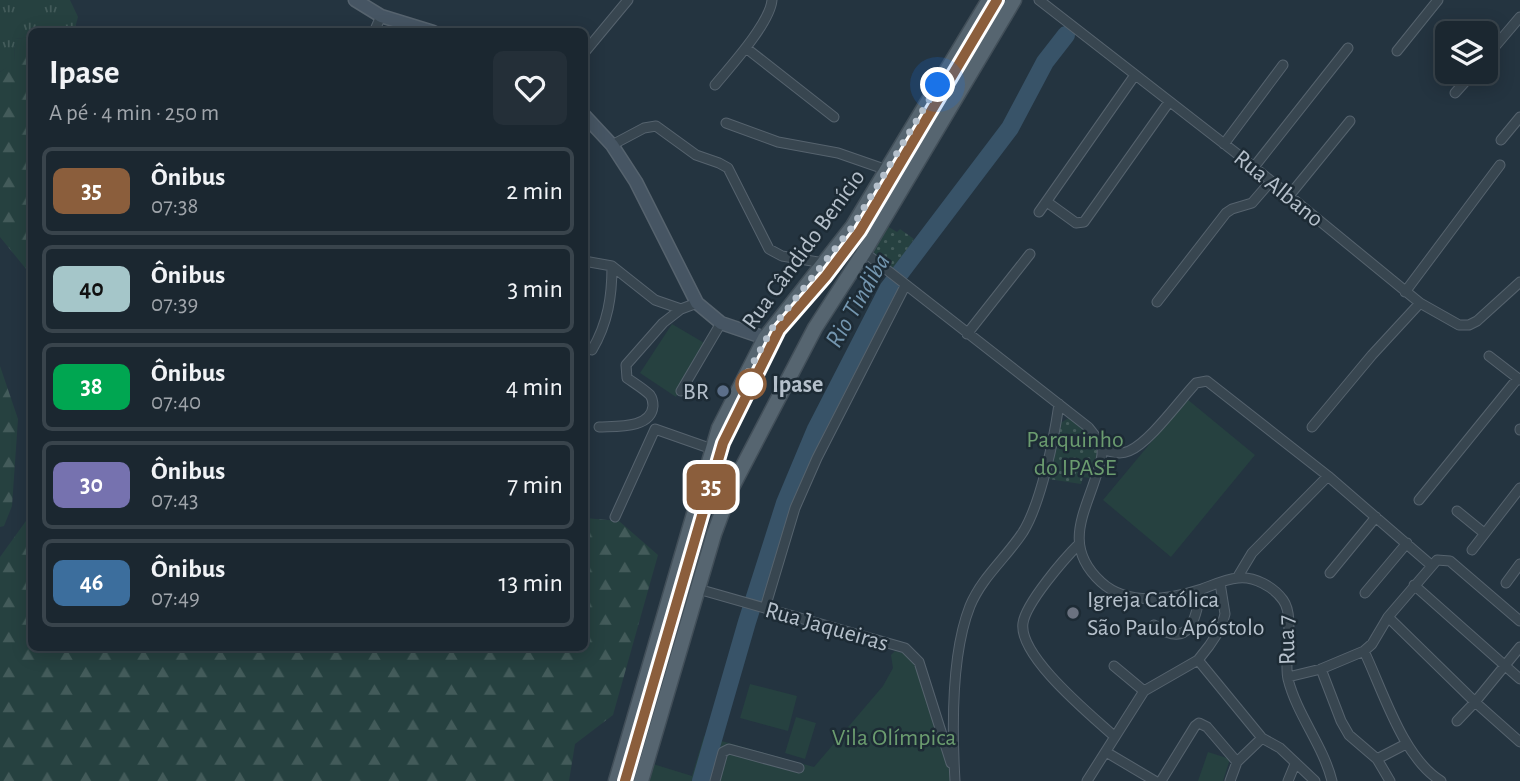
<!DOCTYPE html>
<html lang="pt">
<head>
<meta charset="utf-8">
<style>
	:root { --surface:#1b2730; --page:#242f38; --text:#f1f3f6; --muted:#a0a5ab; --line:#39444c }
	body { margin:0; font-family:"Alegreya Sans",sans-serif; background:var(--page); color:var(--text); height:100vh; display:flex; flex-direction:column; font-size:26px; white-space:nowrap }
	* { box-sizing:border-box; margin:0 }
	p { font-size:23px; color:var(--muted) }
	.icon { flex:none; width:38px; height:38px; fill:none; stroke:currentColor; stroke-width:2; stroke-linecap:round; stroke-linejoin:round }
	.map { position:relative; flex:1; overflow:hidden }
	.drawer { position:absolute; left:28px; top:28px; width:560px; height:623px; display:flex; flex-direction:column; background:var(--surface); border-radius:10px; box-shadow:0 4px 18px #0003,0 0 0 2px var(--line) }
	.drawer>* { flex:none }
	.badge { padding:0 14px; border-radius:10px; font-size:24px; line-height:46px }
	.buttons { position:absolute; left:1435px; top:21px; display:grid; gap:14px }
	.buttons a { display:grid; place-items:center; width:63px; height:63px; border-radius:10px; background:var(--surface); box-shadow:0 4px 18px #0003,0 0 0 2px var(--line); font-size:35px }
	.you { position:absolute; width:35px; height:35px; margin:-18px; border:5px solid #fff; border-radius:50%; background:#1a73e8; box-shadow:0 0 0 10px #1a73e833 }
	.map>.badge { position:absolute; translate:-50% -50%; box-shadow:0 0 0 4px #fff }
	.round { display:grid; place-items:center; flex:none; width:74px; height:74px; border-radius:10px; background:var(--page) }
	.head { display:flex; align-items:center; justify-content:space-between; height:119px; padding:0 21px }
	h1 { font-size:33px; font-weight:700; line-height:52px }
	ul { padding:0; list-style:none }
	li { display:flex; align-items:center; gap:21px; height:88px; margin:0 14px 10px; padding:0 7px; border:4px solid var(--line); border-radius:10px }
	li div { flex:1 }
	li b { display:block; font-size:26px }
	li em { font-style:normal }
	li .badge { min-width:77px; font-weight:700; text-align:center }
	.map>svg:first-child { display:block }
	.grass { fill:url(#grass-tufts) }
	.forest { fill:url(#forest-firs) }
	.park { fill:url(#park-dots) }
	.pitch { fill:#264140 }
	.lines { fill:none; stroke-linecap:round; stroke-linejoin:round }
	.river { stroke:#385368; stroke-width:18 }
	.street-casing { stroke:#56636e; stroke-width:11 }
	.secondary-casing { stroke:#56636e; stroke-width:15 }
	.primary-casing { stroke:#424f59; stroke-width:17 }
	.street { stroke:#384650; stroke-width:9 }
	.secondary { stroke:#465563; stroke-width:12 }
	.primary { stroke:#566570; stroke-width:14 }
	.line-casing { stroke:#fff; stroke-width:16 }
	.line { stroke:#8b5e3c; stroke-width:10 }
	.walk { stroke:#b5c0cb; stroke-width:7; stroke-dasharray:0 12.6 }
	.stop-dot { fill:#fff; stroke:#8b5e3c; stroke-width:3.5 }
	.service-dot { fill:#5c6f8a; stroke:#1d2b35; stroke-width:2.5 }
	.worship-dot { fill:#6b7280; stroke:#1d2b35; stroke-width:2.5 }
	.labels { text-anchor:middle; stroke-width:5; stroke-linejoin:round; paint-order:stroke }
	.street-label { font-size:24px; fill:#b5c0cb; stroke:#1d2b35 }
	.stop-label { font-size:24px; font-weight:bold; fill:#b5c0cb; stroke:#1d2b35; text-anchor:start }
	.poi-label { font-size:24px; fill:#b5c0cb; stroke:#1d2b35; text-anchor:end }
	.park-label { font-size:24px; fill:#6b9c6f; stroke:#1d2b35 }
	.water-label { font-size:26px; font-style:italic; fill:#7496af; stroke:#1d2b35 }
</style>
</head>
<body>
<div class="map">
<svg width="1520" height="781" viewBox="0 0 1520 781">
	<defs>
		<pattern id="grass-tufts" width="24" height="20" patternUnits="userSpaceOnUse" patternTransform="scale(1.75)"><rect width="24" height="20" fill="#264140"/><path d="M3 7l-1-3M5 7V3M7 7l1-3M15 17l-1-3M17 17v-4M19 17l1-3" fill="none" stroke="#435b5a"/></pattern>
		<pattern id="forest-firs" width="22" height="20" patternUnits="userSpaceOnUse" patternTransform="scale(1.75)"><rect width="22" height="20" fill="#264140"/><path d="M5 1l3.5 6h-7zM16 11l3.5 6h-7z" fill="#435b5a"/></pattern>
		<pattern id="park-dots" width="8" height="8" patternUnits="userSpaceOnUse" patternTransform="scale(1.75)"><rect width="8" height="8" fill="#264140"/><path d="M2 2h.1M6 6h.1" fill="none" stroke="#435b5a" stroke-width="1.8" stroke-linecap="round"/></pattern>
	</defs>
	<rect width="100%" height="100%" fill="#243440"/>
	<path class="grass" d="M0 0H70L78 17 74 31 32 32 31 37 15 39 14 63 0 72Z"/>
	<path class="forest" d="M31 37H32L31 275 0 237V72L14 62 15 39Z
		M0 366 18 419 12 506 4 526 0 527Z
		M31 514 32 648H584L585 518 619 521 658 555 613 715 575 744 569 781H0V557Z"/>
	<path class="park" d="M887 226 897 232 900 229 914 239 894 269 871 250Z
		M1070 417 1091 430 1102 449 1096 479 1083 477 1081 484 1042 478 1059 424Z"/>
	<path class="pitch" d="M672 324 706 344 676 397 640 373Z
		M1187 399 1255 455 1171 557 1103 500Z
		M895 651 911 655 954 774V781H648L653 764 692 776 704 736 814 767 883 686 893 668 891 655Z
		M750 684 797 696 788 731 740 718Z
		M796 717 816 723 805 759 785 753Z
		M1208 752 1230 759 1223 781H1198Z"/>
	<g class="lines">
		<path class="river" d="M701 781 747 622 785 503 816 429 888 289 1010 128 1045 62 1066 35"/>
		<g class="street-casing">
			<path id="street" d="M1039 0 1254 167 1420 303 1459 325H1469L1477 321 1520 282
				M374 32 381 16
				M746 48 834 117
				M1397 51 1438 0
				M584 53 628 0
				M1486 57 1520 17
				M715 85C730 67 770 23 772 0
				M1455 93 1474 72
				M726 123 778 142 838 153 887 170
				M1501 140 1520 117
				M1224 144 1283 65
				M612 145 644 128 656 126 696 155 719 163 728 168 769 249 782 256 824 263
				M1254 167 1348 48
				M1289 196 1350 121
				M1047 202 1076 223 1084 222 1169 102
				M1039 212 1135 75
				M838 246H849L864 252 1088 427C1093 433 1100 441 1102 449 1103 456 1100 464 1098 470 1086 512 1061 545 1101 582 1128 607 1171 599 1202 589 1213 585 1226 579 1238 578 1254 576 1274 587 1283 600 1296 618 1283 657 1288 679 1297 715 1323 745 1332 781
				M584 261 612 266 655 300 681 309 697 303
				M1405 292 1500 165
				M1157 302 1226 213 1232 209 1252 203 1271 181
				M967 334 1030 254
				M592 350C608 323 612 296 612 266
				M1489 356 1520 380
				M681 391 721 323
				M599 427C616 426 651 429 653 406 653 402 653 399 650 395 644 389 634 383 627 378L626 365 663 323 681 309
				M1312 427 1372 355 1420 303
				M1520 429V430
				M1102 449C1111 452 1120 455 1129 451 1150 442 1179 401 1196 383L1207 381 1328 476 1431 565
				M1419 500 1518 378
				M1457 511 1484 533
				M615 517 655 429 712 449
				M1079 544C1064 559 1026 603 1023 623 1018 656 1091 715 1115 737
				M1472 550 1520 488
				M1330 573 1376 517
				M1237 578 1252 553 1328 476
				M1506 583 1520 564
				M1414 585 1520 679
				M698 589 905 648 919 662 951 763
				M1365 593 1407 543
				M765 608 795 508 817 458 905 286
				M1388 617 1475 702 1520 742
				M1154 625C1189 650 1197 619 1200 590
				M1364 651C1383 691 1403 758 1441 781
				M1198 660 1262 738 1280 748 1315 781
				M1114 666 1144 691
				M1321 669 1341 721 1349 735 1377 759 1390 781
				M1288 677 1321 669 1364 651 1372 644 1388 617 1437 560 1450 561 1520 621
				M1457 721 1475 702 1520 647
				M1106 752 1155 781
				M1377 759 1406 744
				M715 781 723 752 729 749 799 768
				M955 781C952 729 951 654 970 606 982 577 1006 558 1023 532 1041 503 1054 439 1059 404
				M1087 781 1144 691 1198 660 1209 646 1221 628 1225 614 1220 583
				M1161 781 1195 726 1199 723 1207 727 1237 762
				M1230 781 1237 762 1262 738
				M1288 781 1295 764"/>
		</g>
		<g class="secondary-casing">
			<path id="secondary" d="M355 0 381 16 433 32
				M584 115 612 145 636 182 697 303 721 323 765 338"/>
		</g>
		<g class="primary-casing">
			<path id="primary" d="M616 781 719 428 765 338 853 226 989 0
				M641 781 714 534 730 491 815 328 864 252 1014 0"/>
		</g>
		<use href="#street" class="street"/>
		<use href="#secondary" class="secondary"/>
		<use href="#primary" class="primary"/>
	</g>
	<g class="lines">
		<g class="line-casing">
			<path id="line" d="M625 781 723 443 779 330 826 276 860 231 997 0"/>
		</g>
		<use href="#line" class="line"/>
		<path class="walk" d="M751 384 748 372 773 327 853 226 938 85"/>
	</g>
	<circle class="stop-dot" cx="751" cy="384" r="14"/>
	<circle class="service-dot" cx="723" cy="391" r="7"/>
	<circle class="worship-dot" cx="1073" cy="613" r="7"/>
	<g class="labels">
		<g class="street-label">
			<text transform="translate(1279 188) rotate(39)" y="8">Rua Albano</text>
			<text transform="translate(803 249) rotate(-54)" y="8">Rua Cândido Benício</text>
			<text transform="translate(827 626) rotate(16)" y="8">Rua Jaqueiras</text>
			<text transform="translate(1286 640) rotate(-92)" y="8">Rua 7</text>
		</g>
		<g class="stop-label">
			<text x="772" y="392">Ipase</text>
		</g>
		<g class="poi-label">
			<text x="709" y="399">BR</text>
			<text x="1087" y="607" text-anchor="start">Igreja Católica<tspan x="1087" dy="28">São Paulo Apóstolo</tspan></text>
		</g>
		<g class="park-label">
			<text x="1075" y="447">Parquinho<tspan x="1075" dy="28">do IPASE</tspan></text>
			<text x="894" y="745">Vila Olímpica</text>
		</g>
		<g class="water-label">
			<text transform="translate(857 300) rotate(-60)" y="9">Rio Tindiba</text>
		</g>
	</g>
</svg>
<div class="buttons">
<a><svg class="icon" aria-label="layers" viewBox="0 0 24 24"><path d="M12 4l9 5-9 5-9-5zM3 14l9 5 9-5"/></svg></a>
</div>
<div class="you" style="left:938px;top:85px"></div>
<b class="badge" style="left:711px;top:487px;background:#8b5e3c;color:#fff">35</b>
<section class="drawer">
<div class="head"><div><h1>Ipase</h1><p>A pé · 4 min · 250 m</p></div><a class="round"><svg class="icon" aria-label="heart" viewBox="0 0 24 24"><path d="M12 20l-8-8c-3-5 5-10 8-4 3-6 11-1 8 4z"/></svg></a></div>
<ul>
<li><span class="badge" style="background:#8b5e3c;color:#fff">35</span><div><b>Ônibus</b><p>07:38</p></div><em>2 min</em></li>
<li><span class="badge" style="background:#a5c6c9;color:#111">40</span><div><b>Ônibus</b><p>07:39</p></div><em>3 min</em></li>
<li><span class="badge" style="background:#00a651;color:#fff">38</span><div><b>Ônibus</b><p>07:40</p></div><em>4 min</em></li>
<li><span class="badge" style="background:#7672af;color:#fff">30</span><div><b>Ônibus</b><p>07:43</p></div><em>7 min</em></li>
<li><span class="badge" style="background:#3c6e9d;color:#fff">46</span><div><b>Ônibus</b><p>07:49</p></div><em>13 min</em></li>
</ul>
</section>
</div>
</body>
</html>
